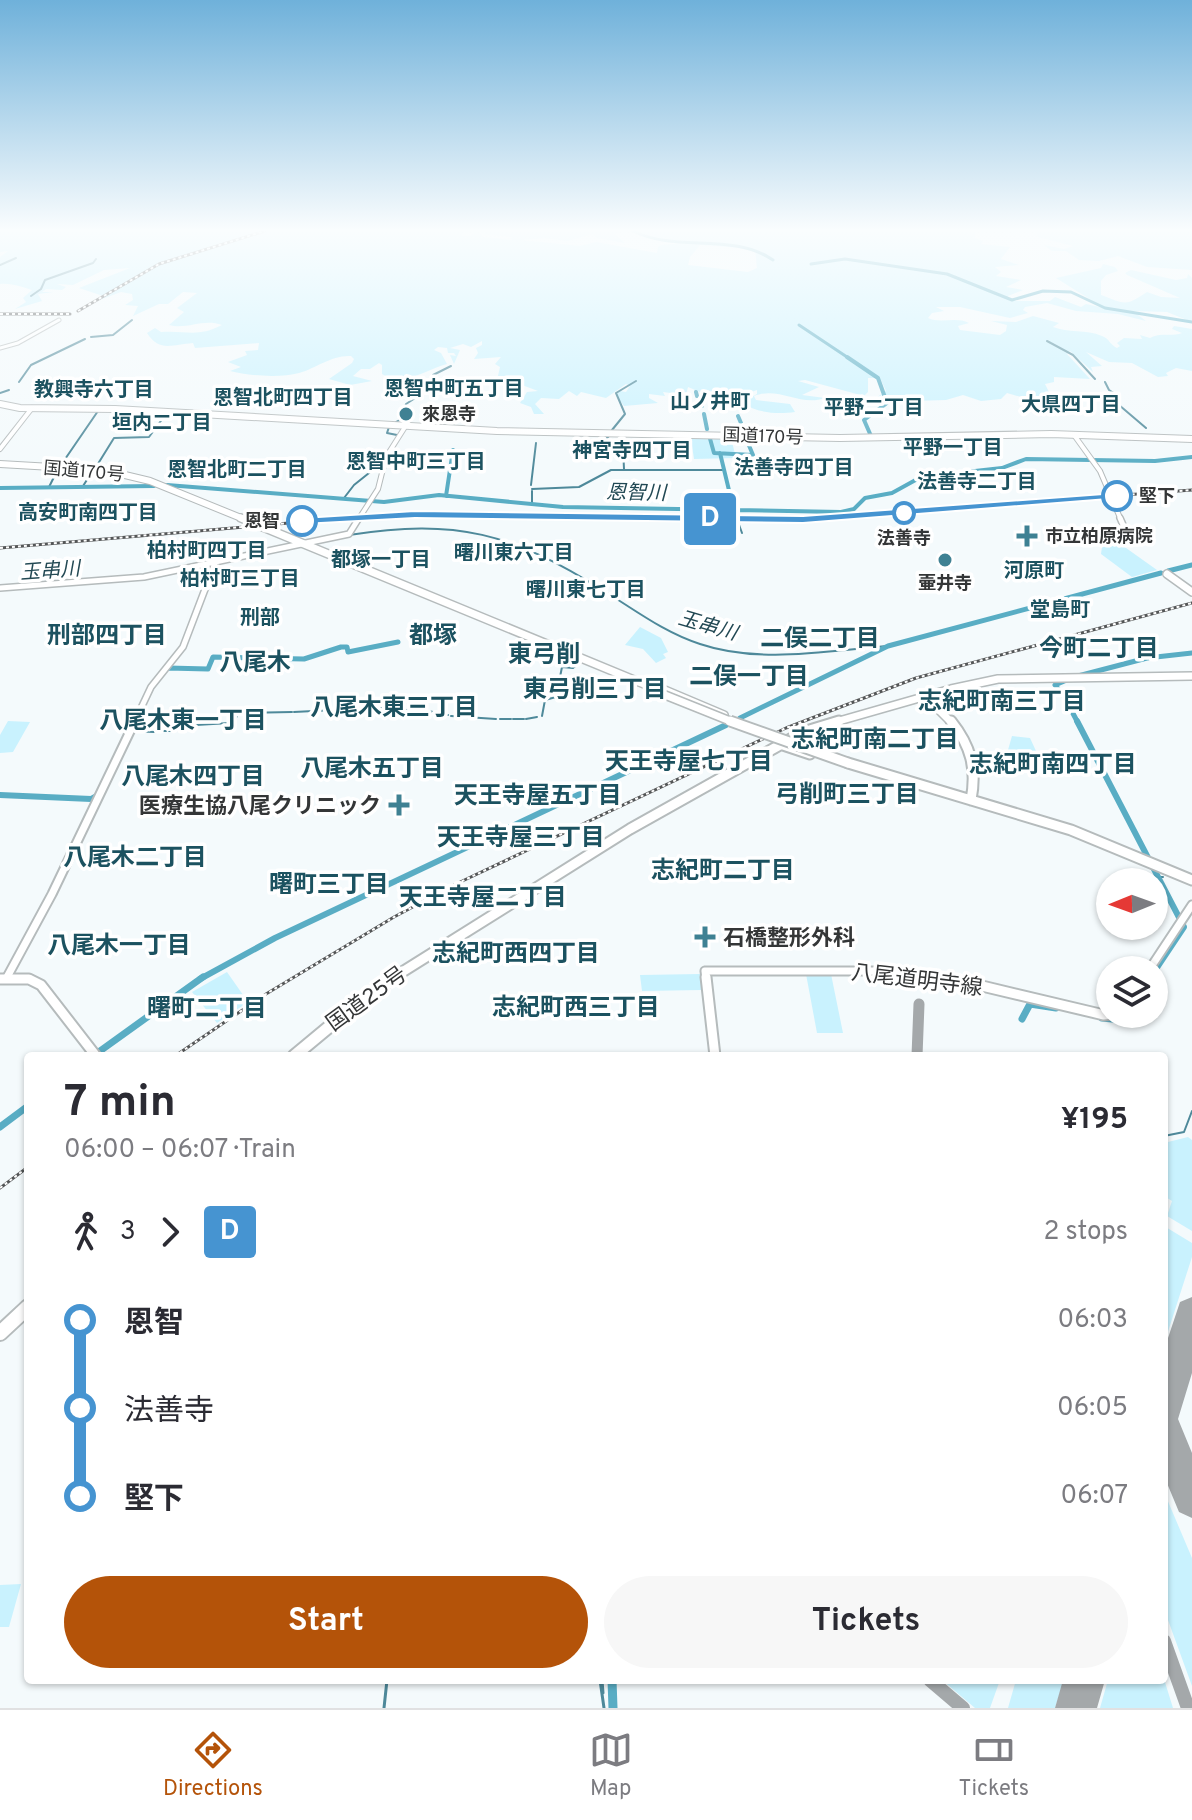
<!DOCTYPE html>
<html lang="en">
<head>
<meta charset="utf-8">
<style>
	:root { --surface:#fff; --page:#f7f7f7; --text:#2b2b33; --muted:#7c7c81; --line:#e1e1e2; --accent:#b45309 }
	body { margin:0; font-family:Overpass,"Noto Sans JP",sans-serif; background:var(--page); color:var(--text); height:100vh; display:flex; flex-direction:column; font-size:30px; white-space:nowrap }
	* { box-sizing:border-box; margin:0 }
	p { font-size:26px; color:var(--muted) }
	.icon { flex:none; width:44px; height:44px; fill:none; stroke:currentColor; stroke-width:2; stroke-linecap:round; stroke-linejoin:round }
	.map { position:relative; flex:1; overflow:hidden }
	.drawer { position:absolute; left:24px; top:1052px; width:1144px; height:632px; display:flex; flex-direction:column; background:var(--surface); border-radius:8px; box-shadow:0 2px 6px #0004 }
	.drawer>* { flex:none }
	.badge { padding:0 16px; border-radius:6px; font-size:28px; line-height:52px }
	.needle { width:52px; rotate:269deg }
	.controls { position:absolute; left:1096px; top:868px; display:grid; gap:16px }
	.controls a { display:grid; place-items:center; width:72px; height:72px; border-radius:50%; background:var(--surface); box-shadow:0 2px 6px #0004; font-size:40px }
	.map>.badge { position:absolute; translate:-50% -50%; box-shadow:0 0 0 4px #fff }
	.legs { display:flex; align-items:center; gap:12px; height:88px; padding:0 40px; font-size:26px }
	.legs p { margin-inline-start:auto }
	.overview { display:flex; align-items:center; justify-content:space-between; height:136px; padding:0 40px }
	h1 { font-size:44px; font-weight:700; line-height:60px }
	.primary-button { display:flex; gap:16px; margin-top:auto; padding:16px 40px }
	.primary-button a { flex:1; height:92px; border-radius:48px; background:var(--accent); color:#fff; font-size:32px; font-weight:700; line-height:92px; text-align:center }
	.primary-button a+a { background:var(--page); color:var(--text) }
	ul { padding:0 40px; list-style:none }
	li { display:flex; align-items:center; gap:28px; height:88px; font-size:30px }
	li i { display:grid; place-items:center; width:12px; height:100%; margin:0 10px; background:currentColor }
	li i::after { content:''; width:20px; height:20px; margin:-10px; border:6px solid; border-radius:50%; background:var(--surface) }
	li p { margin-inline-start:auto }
	li:first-child i { background:linear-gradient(#0000 50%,currentColor 0) }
	li:last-child i { background:linear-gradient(currentColor 50%,#0000 0) }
	.dock { display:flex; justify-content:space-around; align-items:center; height:112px; border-top:2px solid var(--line); background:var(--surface); font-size:22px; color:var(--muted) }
	.dock a { display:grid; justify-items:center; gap:4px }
	.dock .on { color:var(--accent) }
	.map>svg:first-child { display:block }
	.green { fill:#c9f2fe; fill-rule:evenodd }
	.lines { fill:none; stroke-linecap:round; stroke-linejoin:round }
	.stream-far1 { stroke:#4e899a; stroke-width:2 }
	.stream { stroke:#4e899a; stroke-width:3 }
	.river-far5 { stroke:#59adc4; stroke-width:3 }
	.river-far4 { stroke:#59adc4; stroke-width:4 }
	.river-far3 { stroke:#59adc4; stroke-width:5 }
	.river-far2 { stroke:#59adc4; stroke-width:6 }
	.river-far1 { stroke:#59adc4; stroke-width:7 }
	.river { stroke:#59adc4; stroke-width:9 }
	.taxiway-far1 { stroke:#a4a8aa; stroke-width:11 }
	.taxiway { stroke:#a4a8aa; stroke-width:14 }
	.runway { fill:#a4a8aa; fill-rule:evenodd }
	.major-far4-casing { stroke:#b5bbbc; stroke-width:5 }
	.major-far3-casing { stroke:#b5bbbc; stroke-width:6 }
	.major-far2-casing { stroke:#b5bbbc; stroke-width:8 }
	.major-far1-casing { stroke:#b5bbbc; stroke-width:11 }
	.major-casing { stroke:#b5bbbc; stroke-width:13 }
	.highway-far4-casing { stroke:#b5bbbc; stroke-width:8 }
	.highway-far3-casing { stroke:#b5bbbc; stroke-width:10 }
	.highway-far2-casing { stroke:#b5bbbc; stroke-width:13 }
	.highway-far1-casing { stroke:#b5bbbc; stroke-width:15 }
	.highway-casing { stroke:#b5bbbc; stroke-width:18 }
	.major-far4 { stroke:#fff; stroke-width:3 }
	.major-far3 { stroke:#fff; stroke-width:4 }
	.major-far2 { stroke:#fff; stroke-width:5 }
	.major-far1 { stroke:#fff; stroke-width:7 }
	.major { stroke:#fff; stroke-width:9 }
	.highway-far4 { stroke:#fff; stroke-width:6 }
	.highway-far3 { stroke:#fff; stroke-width:7 }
	.highway-far2 { stroke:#fff; stroke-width:9 }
	.highway-far1 { stroke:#fff; stroke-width:11 }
	.highway { stroke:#fff; stroke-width:14 }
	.rail-casing { stroke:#545657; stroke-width:3 }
	.rail { stroke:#fff; stroke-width:2; stroke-dasharray:3; stroke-linecap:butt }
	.highway-bridge-far1-casing { stroke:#b5bbbc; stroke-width:10; stroke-linecap:butt }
	.highway-bridge-casing { stroke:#b5bbbc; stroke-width:13; stroke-linecap:butt }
	.highway-bridge-far1 { stroke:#fff; stroke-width:7 }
	.highway-bridge { stroke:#fff; stroke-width:9 }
	.line-1 { fill:#4694d1; stroke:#fff; stroke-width:2 }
	.poi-dot { fill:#3f8193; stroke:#fff; stroke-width:3 }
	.stop-1-dot { fill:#fff; stroke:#4694d1; stroke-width:4 }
	.labels { text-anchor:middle; stroke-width:7; stroke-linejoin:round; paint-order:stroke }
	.far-poi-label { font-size:18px; font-weight:bold; fill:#343637; stroke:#fff; text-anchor:start }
	.far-street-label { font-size:18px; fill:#343637; stroke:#fff }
	.far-stop-label { font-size:18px; font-weight:bold; fill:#343637; stroke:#fff; text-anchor:start }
	.far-neighbourhood-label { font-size:20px; font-weight:bold; fill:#1c5260; stroke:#fff }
	.far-water-label { font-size:20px; font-style:italic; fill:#234954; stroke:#fff }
	.poi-label { font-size:22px; font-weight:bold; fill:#343637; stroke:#fff; text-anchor:end }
	.street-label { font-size:22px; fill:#343637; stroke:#fff }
	.neighbourhood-label { font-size:24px; font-weight:bold; fill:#1c5260; stroke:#fff }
</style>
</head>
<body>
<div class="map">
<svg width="1192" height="1708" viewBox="0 0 1192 1708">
	<rect width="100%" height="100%" fill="#f4fafc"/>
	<path class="green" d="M0 231H469L463 232 462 236H471L477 231 483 237 512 240 511 237 484 234 487 231H618L619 233 615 234 625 243 597 238 592 234 568 241 544 238 521 240 580 246 596 242 657 253 658 247 661 245 686 243 666 242 635 231H975V238L983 241 981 244 1010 247 1001 259 1019 265 995 267 1001 272 996 276 1021 280 1006 287 1023 290 1008 296 1009 301H1050L1055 297 1081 307 1086 304 1104 308 1056 278 1101 268 1103 264 1115 267 1118 271 1106 275 1101 281V295C1125 304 1125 307 1147 292L1161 297 1180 298 1127 275 1125 273 1131 270 1176 280 1187 278 1188 274 1192 278V322L1167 312 1133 311 1146 321 1118 314 1076 311 1047 303 1025 307 1023 310 1028 313 1010 318 960 307H936L944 311 932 313 928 318C941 324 956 316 969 323L958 326 960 330 1000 335 1006 331 1007 325 991 321 1016 322 1033 316 1059 323 1053 327C1068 333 1086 329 1102 336 1110 339 1109 344 1117 348L1120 346 1117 343 1124 338 1142 339 1140 335 1150 338C1160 332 1172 337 1182 333L1172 329 1174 326 1192 329V371L1176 368 1166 373 1168 376 1158 377 1132 363 1109 362 1086 352 1102 366 1091 367 1093 372 1070 351 1067 354 1090 379 1054 377V382L1045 384 1049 392 1039 398 1042 403 1007 393 1001 399 981 401 963 395 946 400 912 401 889 399 882 395 876 398 886 391 880 378H868V392L864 396 805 380 798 381 819 387 802 395 825 398C800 407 779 386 754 396L756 400 790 404 795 412C779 414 757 414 742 402L757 394V390L735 398 707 395 688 387 686 395 663 392 665 396 649 394V398L658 403 624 406 616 395 620 391 626 392 630 386 626 384 606 398 581 392 577 396 569 391 559 399 541 398 535 404 544 414H534L531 407 520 403 527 392 538 391 498 376 500 367 495 364 501 357 474 359 478 353 476 348 482 345V341L471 347 463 344 450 348 460 350 454 364 450 355 456 356 454 353H448L447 348 438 347 434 350 441 353 447 364C426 369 404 388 382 374V365L379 363 370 369H361L353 376 372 381 350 385 329 379 352 363 354 359 351 356C331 355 317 368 299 373 281 378 248 376 230 371L241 367 228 362 247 355 245 351 258 350 259 343 195 348 193 343C171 345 159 352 147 333L155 328 161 332C186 330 197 338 222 325 203 318 187 330 169 325L184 312 177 308 197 293 183 292 168 304H159L133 316 138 306 125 305 133 300 132 294 121 292 94 302 103 296 79 288 130 268 104 270 73 285 57 284 66 287 62 290 46 289 42 292H53L38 294 42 301 15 309 26 302 23 298 32 290C22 287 11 283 0 284V257L8 251 0 252ZM700 245 755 249 757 268 748 272 688 265 690 257Z
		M1041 231H1192V270L1147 267 1118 256 1099 261 1079 260 1066 251H1052L1044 245 1064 249 1073 246 1038 237 1036 233Z
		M731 438 736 458 694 459 691 439Z
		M1119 543 1157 570 1132 577 1101 554 1102 547Z
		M640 627 661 638 668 652 663 654 666 658 656 663 643 649 625 645Z
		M8 721 30 722 13 752 0 753V735Z
		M1012 736 1030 738 1042 764 1018 765 1016 761H1008L1006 757Z
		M227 972 248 1002 217 1023 192 992Z
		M700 974 702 990 642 991 640 975Z
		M806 974H831L843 1033H817Z
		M1188 1137 1192 1140V1231L1167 1216 1172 1201 1164 1196V1143Z
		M1164 1226 1192 1243V1257L1164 1344Z
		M1164 1492 1192 1558V1686L1164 1609Z
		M21 1584 9 1627H0V1585Z
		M1164 1679 1173 1708H1100L1108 1680Z
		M942 1680H1000L990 1708H975Z
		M1016 1680H1064L1055 1708H1008Z"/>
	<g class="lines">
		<path class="stream-far1" d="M0 265 16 258
			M31 296 41 289 45 280 93 263 96 259
			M91 337 113 335 132 320
			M1047 341 1073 355 1095 379
			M19 382 31 365 85 339
			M1105 382 1109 390 1117 395
			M0 393 9 390
			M1118 399 1119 405 1146 428
			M396 422 403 418 406 404 440 382 433 375 451 366
			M389 427 387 433 397 435
			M612 430 625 414 616 393 636 381
			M610 435 601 444 623 447 624 469
			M61 465 98 411
			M96 467 114 438 149 437 166 414
			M531 485 536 443
			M83 486 92 472
			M49 487 57 471
			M532 489 579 487 611 470H723
			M532 491V505
			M344 498 354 485 384 461
			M734 511 742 533
			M349 535C456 518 512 533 604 591 635 610 665 633 700 644 759 664 827 651 888 646
			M337 709 391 708
			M394 711 418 709 448 715
			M294 712 333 710
			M451 716 496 719
			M542 716 545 700 556 697 562 667 573 668 581 662
			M500 719H511
			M513 719H524
			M526 719 537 717
			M234 723 238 713 292 712
			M182 730 196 725 230 723
			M131 731 154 732
			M157 731H166
			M169 731 179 730
			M1158 877H1163
			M1164 1136 1184 1132 1192 1111"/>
		<path class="stream" d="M600 1680 604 1708
			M602 1680 603 1693
			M384 1708 387 1680"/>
		<path class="river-far5" d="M633 231C677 253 732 232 773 260
			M811 264 845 259 947 274 1012 300 1043 291 1071 292 1105 308 1192 322
			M799 325 850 359"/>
		<path class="river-far4" d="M847 357 878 378 887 403 864 420 871 436
			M696 392 697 396
			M701 403 702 406
			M735 405 750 396
			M704 414 707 429
			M738 416 741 423
			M709 435 714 453 753 455 745 436
			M720 453 734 511
			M167 485 384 502 439 495 563 507 841 512 854 509 865 498 892 493 921 477 1002 468 1026 459 1155 461 1192 457
			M0 488 154 486
			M446 496 453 450"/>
		<path class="river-far3" d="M1168 571 1192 565
			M164 671 168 668 208 669 213 657 304 659 341 647H347L348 652 398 642
			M1078 676 1147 658 1192 653
			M1064 696 1055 685 1069 679
			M1067 702 1078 723
			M740 718 888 646 1161 573"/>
		<path class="river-far2" d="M1077 721 1184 927 1154 972
			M0 795 91 799 100 794
			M200 979 275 938 726 725"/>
		<path class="river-far1" d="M1102 1018 1122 1020 1126 1014
			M1022 1019 1030 1004 1056 1008
			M100 1051 203 977
			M0 1127 28 1106"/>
		<path class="river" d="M612 1680 613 1708"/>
		<path class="taxiway-far1" d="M917 1056 919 1004"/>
		<path class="taxiway" d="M1164 1641 1188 1708
			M930 1680 963 1708"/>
		<path class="runway" d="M1192 1297V1373L1178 1419 1192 1453V1518L1179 1512 1164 1476V1350L1180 1302Z
			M1063 1680H1105L1097 1708H1055Z"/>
		<g class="major-far4-casing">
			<path id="major-far4" d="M0 348 18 343 59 320"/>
		</g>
		<g class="major-far3-casing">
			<path id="major-far3" d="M1074 435 1100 471 1121 520
				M0 449 32 408
				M358 520 378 489 386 457 405 427"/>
		</g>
		<g class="major-far2-casing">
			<path id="major-far2" d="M1120 518 1124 527
				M0 588 144 577 349 534 359 518
				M134 723 151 687 183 647 215 563"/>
		</g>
		<g class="major-far1-casing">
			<path id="major-far1" d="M1149 970 1192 905
				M0 979H30
				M6 979 52 894 135 721
				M706 979 705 971H883L939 979"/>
		</g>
		<g class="major-casing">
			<path id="major" d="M706 977 715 1056
				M926 977 982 986 1104 1015 1115 1014
				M0 979H29L41 985 96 1056"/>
		</g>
		<g class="highway-far4-casing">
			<path id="highway-far4" d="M0 404 20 408 115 409 497 431 840 438 1051 434 1192 439
				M0 464 104 470 150 481 246 520"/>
		</g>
		<g class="highway-far3-casing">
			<path id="highway-far3" d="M241 518 656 689
				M1167 574 1192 592
				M653 685 724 715
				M925 696 952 723
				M832 723 951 689 998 679 1192 676"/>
		</g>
		<g class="highway-far2-casing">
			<path id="highway-far2" d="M951 721C971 746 977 769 971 800
				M780 744 810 754
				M848 763 1071 830 1192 880
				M391 979 630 829 803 732 839 721"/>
		</g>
		<g class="highway-far1-casing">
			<path id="highway-far1" d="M294 1056 365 997 394 977"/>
		</g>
		<g class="highway-casing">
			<path id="highway" d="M0 1333 28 1307"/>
		</g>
		<use href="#major-far4" class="major-far4"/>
		<use href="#major-far3" class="major-far3"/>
		<use href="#major-far2" class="major-far2"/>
		<use href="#major-far1" class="major-far1"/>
		<use href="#major" class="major"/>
		<use href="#highway-far4" class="highway-far4"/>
		<use href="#highway-far3" class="highway-far3"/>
		<use href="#highway-far2" class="highway-far2"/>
		<use href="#highway-far1" class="highway-far1"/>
		<use href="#highway" class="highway"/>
		<g class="rail-casing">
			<path id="rail" d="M78 311 159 264 265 231
				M0 314H70
				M0 548 382 515 803 519 1192 490
				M175 1056 266 994 394 917 456 884 786 728 916 678 1192 603
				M0 1188 28 1167"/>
		</g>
		<use href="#rail" class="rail"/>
		<g class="highway-bridge-far1-casing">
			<path id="highway-bridge-far1" d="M655 691 735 723"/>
		</g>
		<g class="highway-bridge-casing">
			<path id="highway-bridge" d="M730 721 848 763"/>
		</g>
		<use href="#highway-bridge-far1" class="highway-bridge-far1"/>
		<use href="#highway-bridge" class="highway-bridge"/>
	</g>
	<linearGradient id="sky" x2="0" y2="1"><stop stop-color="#6fb1da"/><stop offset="0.49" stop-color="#fafdfe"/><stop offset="1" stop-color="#fafdfe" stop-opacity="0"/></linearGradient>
	<rect width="1192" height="470" fill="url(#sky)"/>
	<path class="line-1" d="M1117 493 1121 494V498L803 523 415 518 302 524 297 521 302 518 415 511 803 516Z"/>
	<g class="poi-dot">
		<circle cx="406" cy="414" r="8"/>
		<path d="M1023 524h8v8h8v8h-8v8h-8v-8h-8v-8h8z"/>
		<circle cx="945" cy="560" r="8"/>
		<path d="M395 793h8v8h8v8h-8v8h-8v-8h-8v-8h8z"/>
		<path d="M701 925h8v8h8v8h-8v8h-8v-8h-8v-8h8z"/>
	</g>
	<g class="stop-1-dot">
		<circle cx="1117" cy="496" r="14"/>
		<circle cx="904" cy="513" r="10"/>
		<circle cx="302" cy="521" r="14"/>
	</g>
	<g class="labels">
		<g class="far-poi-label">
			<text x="422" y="420">來恩寺</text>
			<text x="1045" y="542">市立柏原病院</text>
			<text x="945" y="589" text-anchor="middle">壷井寺</text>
		</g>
		<g class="far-street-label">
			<text transform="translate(763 436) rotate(2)" y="6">国道170号</text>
			<text transform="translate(84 471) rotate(5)" y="6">国道170号</text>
		</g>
		<g class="far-stop-label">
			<text x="1139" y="502">堅下</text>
			<text x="280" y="527" text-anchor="end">恩智</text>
			<text x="904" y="544" text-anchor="middle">法善寺</text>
		</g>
		<g class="far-neighbourhood-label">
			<text x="454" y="395">恩智中町五丁目</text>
			<text x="94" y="396">教興寺六丁目</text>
			<text x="283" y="404">恩智北町四丁目</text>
			<text x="710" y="408">山ノ井町</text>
			<text x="1071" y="411">大県四丁目</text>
			<text x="874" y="414">平野二丁目</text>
			<text x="162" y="429">垣内二丁目</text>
			<text x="953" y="454">平野一丁目</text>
			<text x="632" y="457">神宮寺四丁目</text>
			<text x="416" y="468">恩智中町三丁目</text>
			<text x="794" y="474">法善寺四丁目</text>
			<text x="237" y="476">恩智北町二丁目</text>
			<text x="977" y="488">法善寺二丁目</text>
			<text x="88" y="519">高安町南四丁目</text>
			<text x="207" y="557">柏村町四丁目</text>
			<text x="514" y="559">曙川東六丁目</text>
			<text x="381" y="566">都塚一丁目</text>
			<text x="1034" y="577">河原町</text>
			<text x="240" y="585">柏村町三丁目</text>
			<text x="586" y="596">曙川東七丁目</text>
			<text x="1060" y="616">堂島町</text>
			<text x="260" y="624">刑部</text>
		</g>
		<g class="far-water-label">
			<text transform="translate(636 492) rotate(1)" y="7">恩智川</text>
			<text transform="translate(50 570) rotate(-4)" y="7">玉串川</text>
			<text transform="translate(708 625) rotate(16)" y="7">玉串川</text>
		</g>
		<g class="poi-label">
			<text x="381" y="813">医療生協八尾クリニック</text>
			<text x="723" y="945" text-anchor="start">石橋整形外科</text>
		</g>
		<g class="street-label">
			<text transform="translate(917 979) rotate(7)" y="8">八尾道明寺線</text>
			<text transform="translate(366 998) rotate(-36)" y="8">国道25号</text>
		</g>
		<g class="neighbourhood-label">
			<text x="107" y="643">刑部四丁目</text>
			<text x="433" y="643">都塚</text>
			<text x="820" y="646">二俣二丁目</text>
			<text x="1099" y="656">今町二丁目</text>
			<text x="544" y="662">東弓削</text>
			<text x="255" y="670">八尾木</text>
			<text x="749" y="684">二俣一丁目</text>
			<text x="595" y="697">東弓削三丁目</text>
			<text x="1002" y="709">志紀町南三丁目</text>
			<text x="394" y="715">八尾木東三丁目</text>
			<text x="183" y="728">八尾木東一丁目</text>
			<text x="875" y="747">志紀町南二丁目</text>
			<text x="689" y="769">天王寺屋七丁目</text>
			<text x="1053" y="772">志紀町南四丁目</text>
			<text x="372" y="776">八尾木五丁目</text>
			<text x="193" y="784">八尾木四丁目</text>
			<text x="847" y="802">弓削町三丁目</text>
			<text x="538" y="803">天王寺屋五丁目</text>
			<text x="521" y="845">天王寺屋三丁目</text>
			<text x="135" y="865">八尾木二丁目</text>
			<text x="723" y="878">志紀町二丁目</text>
			<text x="329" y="892">曙町三丁目</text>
			<text x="483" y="905">天王寺屋二丁目</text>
			<text x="119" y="953">八尾木一丁目</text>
			<text x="516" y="961">志紀町西四丁目</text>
			<text x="576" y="1015">志紀町西三丁目</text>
			<text x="207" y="1016">曙町二丁目</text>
		</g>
	</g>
</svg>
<div class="controls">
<a><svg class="needle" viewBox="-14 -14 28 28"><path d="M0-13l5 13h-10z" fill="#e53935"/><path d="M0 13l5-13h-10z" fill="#7c7c81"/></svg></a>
<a><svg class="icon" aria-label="layers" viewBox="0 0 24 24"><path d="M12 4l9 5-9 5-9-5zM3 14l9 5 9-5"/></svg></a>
</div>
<b class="badge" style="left:710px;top:519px;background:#4694d1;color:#fff">D</b>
<section class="drawer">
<div class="overview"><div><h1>7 min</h1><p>06:00 – 06:07 · Train</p></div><b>¥195</b></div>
<div class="legs"><svg class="icon" aria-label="walk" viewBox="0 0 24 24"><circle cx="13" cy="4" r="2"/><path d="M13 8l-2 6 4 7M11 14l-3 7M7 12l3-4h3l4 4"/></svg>3<svg class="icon" aria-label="forward" viewBox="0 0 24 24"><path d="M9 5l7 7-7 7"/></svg><b class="badge" style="background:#4694d1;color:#fff">D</b><p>2 stops</p></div>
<ul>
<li><i style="color:#4694d1"></i><b>恩智</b><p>06:03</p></li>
<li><i style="color:#4694d1"></i><span>法善寺</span><p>06:05</p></li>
<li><i style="color:#4694d1"></i><b>堅下</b><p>06:07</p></li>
</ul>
<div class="primary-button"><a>Start</a><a>Tickets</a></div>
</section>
</div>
<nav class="dock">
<a class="on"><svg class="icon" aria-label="directions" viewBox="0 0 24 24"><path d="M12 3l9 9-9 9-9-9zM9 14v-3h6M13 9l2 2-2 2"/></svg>Directions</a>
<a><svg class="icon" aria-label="map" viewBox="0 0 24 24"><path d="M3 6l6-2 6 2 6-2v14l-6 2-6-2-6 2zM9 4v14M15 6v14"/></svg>Map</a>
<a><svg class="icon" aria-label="tickets" viewBox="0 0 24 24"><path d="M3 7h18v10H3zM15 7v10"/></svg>Tickets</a>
</nav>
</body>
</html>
